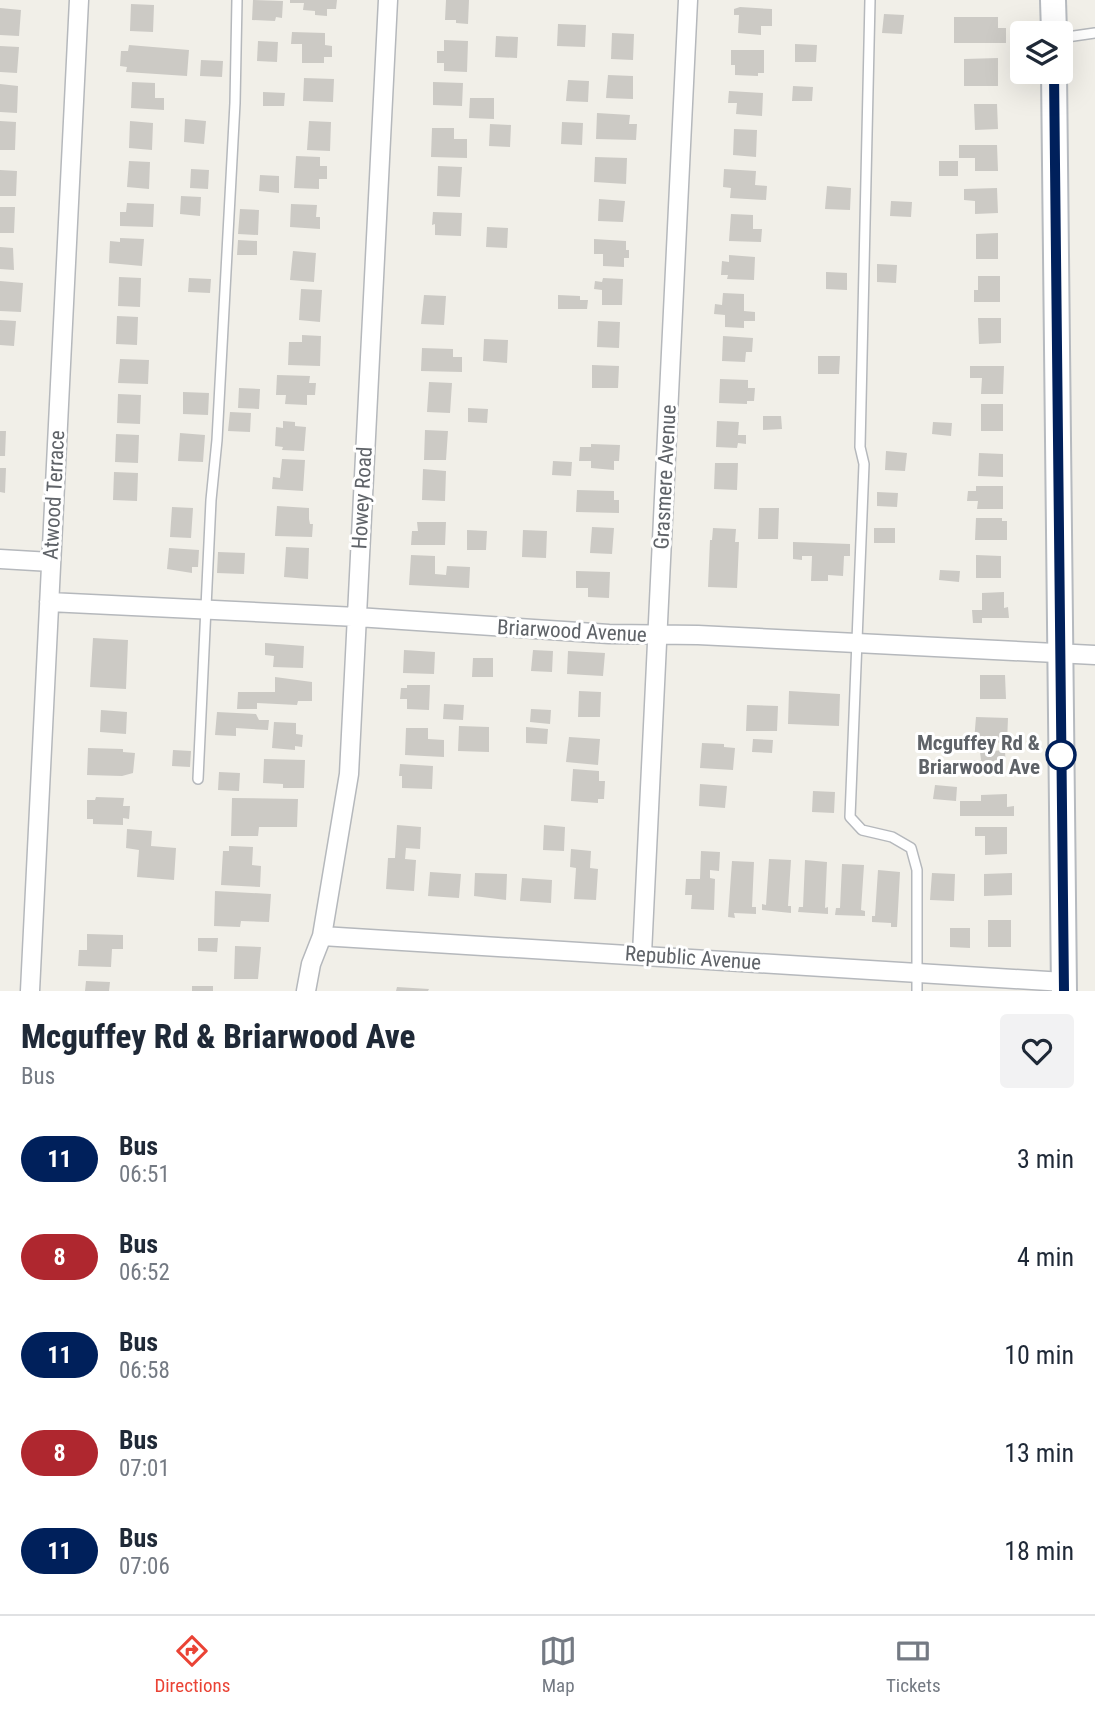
<!DOCTYPE html>
<html lang="en">
<head>
<meta charset="utf-8">
<style>
	:root { --surface:#fff; --page:#f2f2f3; --text:#1f2937; --muted:#747a83; --line:#e0e1e3; --accent:#ea4335 }
	body { margin:0; font-family:"Roboto Condensed",sans-serif; background:var(--page); color:var(--text); height:100vh; display:flex; flex-direction:column; font-size:26px; white-space:nowrap }
	* { box-sizing:border-box; margin:0 }
	p { font-size:23px; color:var(--muted) }
	.icon { flex:none; width:38px; height:38px; fill:none; stroke:currentColor; stroke-width:2; stroke-linecap:round; stroke-linejoin:round }
	.map { position:relative; height:991px; overflow:hidden }
	.drawer { display:flex; flex-direction:column; background:var(--surface); flex:1 }
	.drawer>* { flex:none }
	.badge { padding:0 14px; border-radius:23px; font-size:24px; line-height:46px }
	.controls { position:absolute; left:1010px; top:21px; display:grid; gap:14px }
	.controls a { display:grid; place-items:center; width:63px; height:63px; border-radius:7px; background:var(--surface); box-shadow:0 7px 28px #0002; font-size:35px }
	.map>.badge { position:absolute; translate:-50% -50%; box-shadow:0 0 0 4px #fff }
	.round { display:grid; place-items:center; flex:none; width:74px; height:74px; border-radius:7px; background:var(--page) }
	.summary { display:flex; align-items:center; justify-content:space-between; height:119px; padding:0 21px }
	h1 { font-size:33px; font-weight:800; line-height:52px }
	ul { padding:0; list-style:none }
	li { display:flex; align-items:center; gap:21px; height:98px; padding:0 21px }
	li div { flex:1 }
	li b { display:block; font-size:26px }
	li em { font-style:normal }
	li .badge { min-width:77px; font-weight:700; text-align:center }
	.tab-bar { display:flex; justify-content:space-around; align-items:center; height:98px; border-top:2px solid var(--line); background:var(--surface); font-size:19px; color:var(--muted) }
	.tab-bar a { display:grid; justify-items:center; gap:4px }
	.tab-bar .active { color:var(--accent) }
	.map>svg:first-child { display:block }
	.building { fill:#cccac5 }
	.lines { fill:none; stroke-linecap:round; stroke-linejoin:round }
	.lane-casing { stroke:#b5b8bc; stroke-width:12 }
	.street-casing { stroke:#b5b8bc; stroke-width:21 }
	.secondary-casing { stroke:#b6babf; stroke-width:28 }
	.lane { stroke:#fff; stroke-width:9 }
	.street { stroke:#fff; stroke-width:18 }
	.secondary { stroke:#fff; stroke-width:24 }
	.line-casing { stroke:#fff; stroke-width:16 }
	.line { stroke:#00205b; stroke-width:10 }
	.stop-dot { fill:#fff; stroke:#00205b; stroke-width:3.5 }
	.labels { text-anchor:middle; stroke-width:6; stroke-linejoin:round; paint-order:stroke }
	.street-label { font-size:21px; fill:#5f6368; stroke:#fff }
	.stop-label { font-size:21px; font-weight:bold; fill:#5f6368; stroke:#fff; text-anchor:end }
</style>
</head>
<body>
<div class="map">
<svg width="1095" height="991" viewBox="0 0 1095 991">
	<rect width="100%" height="100%" fill="#f1efe8"/>
	<path class="building" d="M253 0 283 1 282 18 276 17 275 21 252 20Z
		M290 0H337L336 9H327V16L315 15V11L303 10 304 3H290Z
		M446 0H469L468 24 456 23V20H445Z
		M131 4 154 5 153 32 130 31Z
		M740 7 772 9V26H761V35L738 33 739 15H734V9Z
		M0 8 21 10 19 36 0 35Z
		M884 14 904 15 902 34 882 33Z
		M954 17H998V28H1006V43H954Z
		M558 24 586 25 585 47 557 46Z
		M292 32 325 33V45L332 46V57H324V63H302V44H291Z
		M612 33 634 34 633 60 611 59Z
		M496 36 518 37 517 58 495 57Z
		M444 40 468 41 467 72 444 71V63H437V51H444Z
		M258 41 278 42 277 62 257 61Z
		M795 44 817 45 816 62H795Z
		M129 45 189 50 187 76 126 72 127 67 120 66 121 51H128Z
		M0 46 19 47 17 73 0 72Z
		M731 50H764V73H758V76L735 75V65H731Z
		M998 58V86H964V59Z
		M201 60 223 61 222 77 200 76Z
		M608 75 633 76V99L606 98Z
		M304 78 334 79 333 102 303 101Z
		M568 80 589 81 588 102 566 101Z
		M132 82 155 83V98H164V110L131 108Z
		M433 82 463 83 462 106 433 105Z
		M0 84 18 86 17 113 0 112Z
		M793 86 813 87 812 101H792Z
		M729 91 763 93 762 116 736 114 737 103H728Z
		M263 92 285 93 284 106H263Z
		M470 98H494V119L469 118Z
		M974 104H997L998 129 975 130Z
		M597 113 630 115 629 124H637L636 140 596 139Z
		M185 119 206 121 204 144 184 142Z
		M0 121 16 122 15 150H0Z
		M130 121 153 123 152 150 129 148Z
		M309 121 331 122 330 151 307 150Z
		M562 122 583 123 582 145 561 144Z
		M490 124 511 125 510 147 489 146Z
		M432 128H454V139H467V158L431 157Z
		M734 129 757 130 756 157 733 155Z
		M959 145H997L998 171H975V158H959Z
		M296 156 320 157V166H327V179H319V189L294 188Z
		M595 157 627 158 626 184 594 182Z
		M129 161 150 162 149 189 127 187Z
		M939 161H958V176H939Z
		M438 166 462 167 460 197 437 196Z
		M191 169 209 170 208 189 190 188Z
		M724 169 756 171 755 185 767 186 766 200 730 198 731 188 723 187Z
		M0 170 17 171 16 196H0Z
		M260 175 279 176V193L259 191Z
		M827 186 851 188 850 210 825 209Z
		M997 188 998 213 975 214V201L964 200V189Z
		M181 196 201 197 200 216 180 214Z
		M599 199 625 201 623 222 598 221Z
		M891 201 912 202 911 217 890 216Z
		M127 203 154 204 153 227 120 226V212H126Z
		M291 204 317 205 316 217H320V229L290 227Z
		M0 207H15L14 233H0Z
		M240 209 259 210 258 235 238 234Z
		M433 212 462 213 461 236 435 235V224L432 225Z
		M731 214 753 215V229H762L761 242 729 241Z
		M487 227 508 228 507 248 486 247Z
		M998 233V259H976V234Z
		M120 238 144 239 142 266 109 263 110 241 120 242Z
		M594 239 626 241V250H629V258H624V267L603 266V254H594Z
		M238 240 257 241V255H237Z
		M0 247 13 248 14 270 0 269Z
		M293 251 316 253 314 282 290 280Z
		M729 255 755 257 754 280 727 279 728 275H721L722 261 729 262Z
		M877 264 897 265 896 283 877 282Z
		M826 272 847 273V290L826 289Z
		M978 276H1000V302H974V290H978Z
		M119 277 141 278 140 307 118 306Z
		M189 278 211 279 210 293 188 292Z
		M603 278 623 279 622 305H602V290L594 289 595 281 602 282Z
		M0 281 23 283 21 312 0 311Z
		M301 289 322 290 320 322 299 320Z
		M723 293 744 294V311L755 312V321H744V328L725 327V315L714 314 715 304 722 305Z
		M424 295 446 296 444 325 421 324Z
		M558 295 580 296V300H588L587 309H558Z
		M117 316 138 317 137 345 116 344Z
		M978 318H1001V343L979 344Z
		M0 320 16 321 14 346 0 345Z
		M598 321 620 322 619 348 597 347Z
		M302 335 321 336 320 366 288 365 289 342H302Z
		M723 336 753 338 752 352H746L745 362 722 361Z
		M484 339 508 340 507 363 483 361Z
		M422 348 453 349V357H462V372L421 371Z
		M818 356H840L839 374H818Z
		M120 359 149 360 148 384 118 383Z
		M592 365 619 366 618 388H592Z
		M970 366H1004L1003 394H981L982 378H970Z
		M277 375 310 376 309 383H316L315 395H307V405L285 404 286 395H276Z
		M720 379 748 380V388H755L754 401H747V404L719 403Z
		M429 382 452 383 450 413 427 412Z
		M239 388 260 389 259 409 238 408Z
		M183 392 209 393 208 415 183 414Z
		M118 394 141 395 140 424 117 423Z
		M981 404H1003V431H981Z
		M468 408 488 409 487 423 468 422Z
		M230 412 251 413 250 432 228 431Z
		M763 416H781L782 429 763 430Z
		M283 421 295 422V426L306 427 304 451 282 450 283 447 275 446 276 427 283 428Z
		M717 421 739 422 738 435H746V444L738 443 737 448 716 447Z
		M933 422 952 423 951 436 932 434Z
		M425 430 448 431 446 460H424Z
		M0 431H6L5 456H0Z
		M180 433 205 435 203 462 178 461Z
		M116 434 139 435 138 463 115 462Z
		M591 444 620 445 619 461H614V470L591 468V461H579L580 447H591Z
		M886 451 907 453 905 471 885 470Z
		M979 453 1003 454V477L978 476Z
		M282 459 305 460 303 491 272 489 273 477 280 478Z
		M553 461 572 462 571 476 552 475Z
		M715 463H738L737 490 714 489Z
		M0 468H6L5 493 0 492Z
		M423 469 446 471 445 501 422 500Z
		M114 472 138 473 137 501 113 500Z
		M976 486H1003V509H977L978 501H967L968 491H976Z
		M577 490 614 491V500H619V513L576 512Z
		M877 492 898 493 897 507 877 506Z
		M277 506 309 508V519L310 524H313L312 537 275 536Z
		M172 507 193 508 191 538 170 537Z
		M759 508H779L778 539H758Z
		M976 518H1002V521H1007V540H975Z
		M417 522H446L445 545H411L412 531H418Z
		M592 527 614 528 612 554 590 553Z
		M713 528 736 529 735 542H739L737 588 708 587 710 540H712Z
		M874 528H895V543H874Z
		M467 530 487 531 486 550H467Z
		M523 530 547 531 546 558 522 557Z
		M793 542 850 544V556H844L843 576 828 575V581H811L812 556H802V560L793 559Z
		M286 547 309 548 308 579 284 577Z
		M169 548 199 550 198 567H192V573L167 569Z
		M218 552 245 553 244 574 217 573Z
		M411 555 435 556V574L446 575 447 566 470 567 469 588 409 585Z
		M976 555 1001 556V578H976Z
		M940 570 960 571 959 582 939 580Z
		M576 571 610 572 609 598 588 597V588H576Z
		M1004 592V608L1008 607 1009 618H982V623H973L972 610H982V593Z
		M93 638 128 640 126 689 90 687Z
		M265 643 304 646 303 668 273 667 274 656 265 655Z
		M404 650 435 652 434 674 403 673Z
		M533 650 553 651 552 672 531 671Z
		M568 651 605 653 603 676 567 674Z
		M473 658H493V677H472Z
		M980 675H1005L1006 699H980Z
		M275 677 312 682V701H298L297 705 257 703V709H237L238 692H275Z
		M407 685H430L429 710 407 709V699H400L401 688H407Z
		M579 691 601 692 600 717H578Z
		M789 691 840 694 839 726 788 724Z
		M444 704 464 705 463 720 443 719Z
		M747 705 778 706 777 731H746Z
		M531 709 551 710 550 724 530 722Z
		M101 710 127 712 126 734 100 732Z
		M217 712 256 714 259 720H269L268 730 236 728V736L215 735Z
		M976 717 1008 718 1007 743 974 741Z
		M274 722 296 723V734L303 735 302 747 295 746V750L272 748Z
		M459 726 489 727V752L458 751Z
		M526 727 548 729 547 744 526 743Z
		M406 728H428V739L444 740V757L405 755Z
		M569 737 600 739 598 765 566 762Z
		M753 739 773 740 772 753 752 752Z
		M702 743 724 744V747L735 748 733 770 700 768Z
		M88 748 123 749V752L135 753 133 773 122 776 87 775Z
		M173 750 191 751 190 767 172 766Z
		M1005 750 1006 773 980 774V772H972V760H981L980 752Z
		M264 759 305 760 304 788H283V784L263 783Z
		M400 764 433 766 432 789 402 788V776H399Z
		M573 769 599 771V781H605L604 799H598V803L571 801Z
		M219 772 240 773 239 791 218 790Z
		M700 784 727 786 725 808 699 806Z
		M935 785 957 787 956 801 933 799Z
		M813 791 835 792 834 813 812 812Z
		M1007 794V807L1014 806V816H960V801H981V795Z
		M96 797 124 798 123 806H130L129 819 123 818V825L93 824V819H87V800H95Z
		M232 798 298 799 297 827H259L258 836H231Z
		M397 825 421 827 420 849 406 848 405 859 416 860 414 891 386 889 388 858H395Z
		M544 825 565 827 564 851 543 850Z
		M975 827H1007V854L985 855V836H975Z
		M127 829 152 831 151 846 176 848 174 880 137 877 139 850 126 848Z
		M229 846 253 847 252 865 261 866 260 887 221 885 223 851H229Z
		M571 849 591 851 590 868 598 869 596 900 574 899 576 868 570 867Z
		M701 851 720 852 719 871 710 870V878L715 879 714 910 691 909 692 895H685L686 879H700Z
		M769 859 791 860 788 906H791V913L762 910V904L766 905Z
		M805 860 827 862 825 908 828 907V914L798 912 799 907H803Z
		M732 861 754 862 752 907H756V914L734 913 735 918 728 917Z
		M842 864 864 865 861 910 865 911V916L835 915 836 908H840Z
		M878 870 900 872 897 927H891V923L872 922V916H875Z
		M430 872 461 874 459 898 428 896Z
		M475 873 507 874 506 900 474 896Z
		M932 873 955 874 954 901 930 900Z
		M1012 873V895L984 896V874Z
		M522 878 552 880 551 903 520 901Z
		M215 891 271 894 269 922 241 921 240 927 214 926Z
		M988 920H1011V947H988Z
		M950 928H970V948L950 947Z
		M87 934 123 935V949H112L111 967 78 966 79 950H87Z
		M198 938H218L217 952 198 951Z
		M235 946 261 947 258 979H234Z
		M86 981 110 982 109 991H85Z
		M192 986H213V991H192Z
		M397 987 429 989 428 991H396Z"/>
	<g class="lines">
		<g class="lane-casing">
			<path id="lane" d="M870 0 860 447 864 464 850 817 862 830 892 837 911 848 917 870V991
				M1060 38 1095 33
				M198 779 211 500 217 440 235 103 237 0"/>
		</g>
		<g class="street-casing">
			<path id="street" d="M0 559 51 562
				M49 602 357 617 609 634 698 635 1095 655
				M322 936 1064 982
				M642 954 688 0
				M30 991 79 0
				M306 991 311 964 322 936 349 774 388 0"/>
		</g>
		<g class="secondary-casing">
			<path id="secondary" d="M1053 0 1054 33
				M1054 72 1064 991"/>
		</g>
		<use href="#lane" class="lane"/>
		<use href="#street" class="street"/>
		<use href="#secondary" class="secondary"/>
	</g>
	<g class="lines">
		<g class="line-casing">
			<path id="line" d="M1054 72 1064 991"/>
		</g>
		<use href="#line" class="line"/>
	</g>
	<circle class="stop-dot" cx="1061" cy="755" r="14"/>
	<g class="labels">
		<g class="street-label">
			<text transform="translate(665 477) rotate(-87)" y="7">Grasmere Avenue</text>
			<text transform="translate(54 495) rotate(-87)" y="7">Atwood Terrace</text>
			<text transform="translate(362 498) rotate(-87)" y="7">Howey Road</text>
			<text transform="translate(572 631) rotate(3)" y="7">Briarwood Avenue</text>
			<text transform="translate(693 958) rotate(4)" y="7">Republic Avenue</text>
		</g>
		<g class="stop-label">
			<text x="1040" y="750">Mcguffey Rd &amp;<tspan x="1040" dy="24">Briarwood Ave</tspan></text>
		</g>
	</g>
</svg>
<div class="controls">
<a><svg class="icon" aria-label="layers" viewBox="0 0 24 24"><path d="M12 4l9 5-9 5-9-5zM3 14l9 5 9-5"/></svg></a>
</div>
</div>
<section class="drawer">
<div class="summary"><div><h1>Mcguffey Rd &amp; Briarwood Ave</h1><p>Bus</p></div><a class="round"><svg class="icon" aria-label="heart" viewBox="0 0 24 24"><path d="M12 20l-8-8c-3-5 5-10 8-4 3-6 11-1 8 4z"/></svg></a></div>
<ul>
<li><span class="badge" style="background:#00205b;color:#fff">11</span><div><b>Bus</b><p>06:51</p></div><em>3 min</em></li>
<li><span class="badge" style="background:#af272f;color:#fff">8</span><div><b>Bus</b><p>06:52</p></div><em>4 min</em></li>
<li><span class="badge" style="background:#00205b;color:#fff">11</span><div><b>Bus</b><p>06:58</p></div><em>10 min</em></li>
<li><span class="badge" style="background:#af272f;color:#fff">8</span><div><b>Bus</b><p>07:01</p></div><em>13 min</em></li>
<li><span class="badge" style="background:#00205b;color:#fff">11</span><div><b>Bus</b><p>07:06</p></div><em>18 min</em></li>
</ul>
</section>
<nav class="tab-bar">
<a class="active"><svg class="icon" aria-label="directions" viewBox="0 0 24 24"><path d="M12 3l9 9-9 9-9-9zM9 14v-3h6M13 9l2 2-2 2"/></svg>Directions</a>
<a><svg class="icon" aria-label="map" viewBox="0 0 24 24"><path d="M3 6l6-2 6 2 6-2v14l-6 2-6-2-6 2zM9 4v14M15 6v14"/></svg>Map</a>
<a><svg class="icon" aria-label="tickets" viewBox="0 0 24 24"><path d="M3 7h18v10H3zM15 7v10"/></svg>Tickets</a>
</nav>
</body>
</html>
